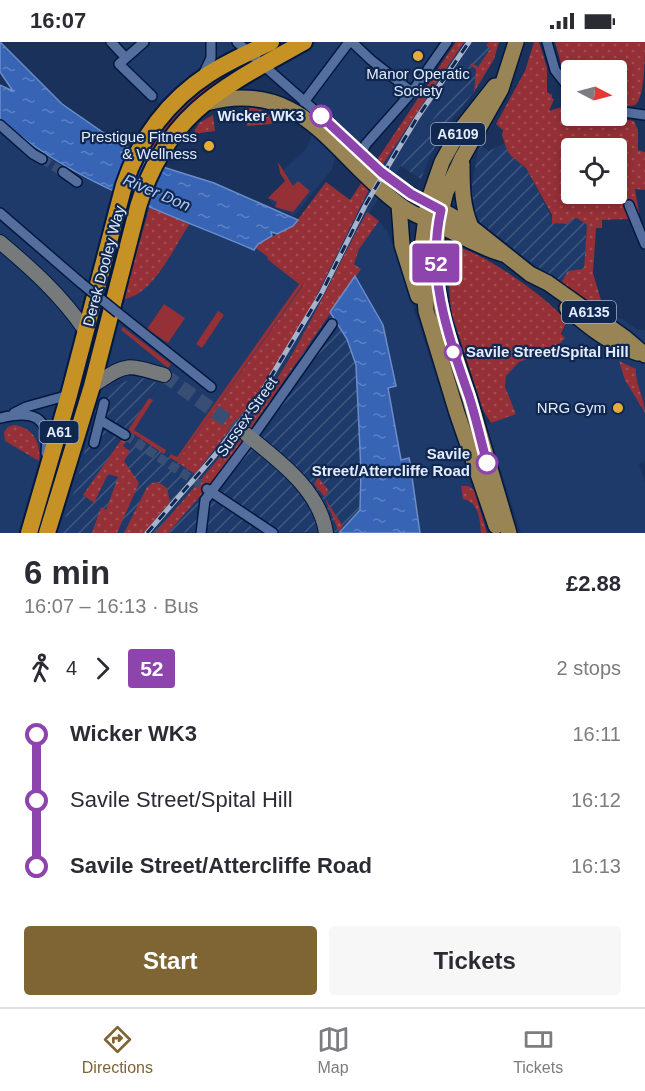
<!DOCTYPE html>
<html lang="en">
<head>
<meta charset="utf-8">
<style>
	:root { --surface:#fff; --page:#f7f7f7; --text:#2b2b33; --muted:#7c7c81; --line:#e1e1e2; --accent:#7f6534 }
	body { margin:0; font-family:Arial,sans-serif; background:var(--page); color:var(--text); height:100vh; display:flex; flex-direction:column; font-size:22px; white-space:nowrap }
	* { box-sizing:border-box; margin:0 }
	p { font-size:20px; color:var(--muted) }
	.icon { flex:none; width:33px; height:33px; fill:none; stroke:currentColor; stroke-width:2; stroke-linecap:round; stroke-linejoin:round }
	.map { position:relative; height:491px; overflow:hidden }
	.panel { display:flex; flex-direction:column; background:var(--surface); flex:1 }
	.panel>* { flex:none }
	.badge { padding:0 12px; border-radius:4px; font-size:21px; line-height:39px }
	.needle { width:39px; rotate:96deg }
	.controls { position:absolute; left:561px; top:18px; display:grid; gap:12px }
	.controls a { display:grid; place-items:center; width:66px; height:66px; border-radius:6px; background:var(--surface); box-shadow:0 3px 9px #0003; font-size:30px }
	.map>.badge { position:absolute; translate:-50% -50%; box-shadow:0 0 0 3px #fff }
	.legs { display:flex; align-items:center; gap:9px; height:66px; padding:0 24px; font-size:20px }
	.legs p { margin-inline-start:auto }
	.head { display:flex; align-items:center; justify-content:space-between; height:102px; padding:0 24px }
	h1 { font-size:33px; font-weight:700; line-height:45px }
	.primary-button { display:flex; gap:12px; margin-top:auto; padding:12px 24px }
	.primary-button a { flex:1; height:69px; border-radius:6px; background:var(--accent); color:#fff; font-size:24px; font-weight:700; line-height:69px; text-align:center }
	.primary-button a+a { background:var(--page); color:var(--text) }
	ul { padding:0 24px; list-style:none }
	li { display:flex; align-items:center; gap:21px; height:66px; font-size:22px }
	li i { display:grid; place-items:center; width:9px; height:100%; margin:0 8px; background:currentColor }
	li i::after { content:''; width:15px; height:15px; margin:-8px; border:4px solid; border-radius:50%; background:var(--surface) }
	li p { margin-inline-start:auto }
	li:first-child i { background:linear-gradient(#0000 50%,currentColor 0) }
	li:last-child i { background:linear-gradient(currentColor 50%,#0000 0) }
	.status { display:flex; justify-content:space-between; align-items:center; height:42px; padding:0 30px; background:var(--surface); direction:ltr }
	.status svg { height:16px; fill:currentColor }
	.tab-bar { display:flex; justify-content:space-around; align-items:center; height:84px; border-top:2px solid var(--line); background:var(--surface); font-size:16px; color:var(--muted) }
	.tab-bar a { display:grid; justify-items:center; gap:3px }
	.tab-bar .on { color:var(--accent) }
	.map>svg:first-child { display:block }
	.built { fill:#1e3a6a }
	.industrial { fill:url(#industrial-furrows) }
	.grass { fill:url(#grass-dots); fill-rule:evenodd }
	.garden { fill:#943036 }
	.water { fill:url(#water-ripples); stroke:#6b8dca; stroke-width:1.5 }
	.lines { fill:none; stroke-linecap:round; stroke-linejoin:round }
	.street-tunnel { stroke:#384e73; stroke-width:9; stroke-dasharray:9 4.5; stroke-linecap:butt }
	.secondary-tunnel { stroke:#384e73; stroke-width:14; stroke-dasharray:14 7; stroke-linecap:butt }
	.street-casing { stroke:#03183f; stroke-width:12 }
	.secondary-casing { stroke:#03183f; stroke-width:16 }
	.primary-casing { stroke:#03183f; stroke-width:18 }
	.highway-casing { stroke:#03183f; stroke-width:20 }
	.street { stroke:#546f9e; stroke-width:9 }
	.secondary { stroke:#767a7a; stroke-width:14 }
	.primary { stroke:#988455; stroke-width:15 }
	.highway { stroke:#c69225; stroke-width:16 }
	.rail-casing { stroke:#a6b4cb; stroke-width:5 }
	.rail { stroke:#102750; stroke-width:3; stroke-dasharray:9; stroke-linecap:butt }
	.street-bridge-casing { stroke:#03183f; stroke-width:12; stroke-linecap:butt }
	.street-bridge { stroke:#546f9e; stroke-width:9 }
	.line-1-casing { stroke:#fff; stroke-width:14 }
	.line-1 { stroke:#8e44ad; stroke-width:9 }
	.poi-dot { fill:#e6ac36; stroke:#102750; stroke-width:2 }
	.stop-1-dot { fill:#fff; stroke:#8e44ad; stroke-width:3 }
	.labels { text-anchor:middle; stroke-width:4.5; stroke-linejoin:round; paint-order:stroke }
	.shield { fill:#102750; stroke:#a4b1c8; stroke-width:1.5 }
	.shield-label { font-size:14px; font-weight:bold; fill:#e3ecfc }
	.poi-label { font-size:15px; fill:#e3ecfc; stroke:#102750; text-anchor:end }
	.stop-label { font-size:15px; font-weight:bold; fill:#e3ecfc; stroke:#102750; text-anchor:end }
	.street-label { font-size:15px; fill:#e3ecfc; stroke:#102750 }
	.water-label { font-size:16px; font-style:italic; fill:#b0c9f4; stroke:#102750 }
</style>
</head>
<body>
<div class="status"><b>16:07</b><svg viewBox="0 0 49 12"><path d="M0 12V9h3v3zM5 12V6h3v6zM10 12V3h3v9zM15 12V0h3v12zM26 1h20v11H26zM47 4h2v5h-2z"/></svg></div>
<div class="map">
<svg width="645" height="491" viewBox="0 0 645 491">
	<defs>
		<pattern id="industrial-furrows" width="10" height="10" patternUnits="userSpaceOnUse" patternTransform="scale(1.5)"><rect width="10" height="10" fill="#1e3a6a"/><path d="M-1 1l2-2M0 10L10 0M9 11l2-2" fill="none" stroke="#3f5780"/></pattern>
		<pattern id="grass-dots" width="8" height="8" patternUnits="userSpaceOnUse" patternTransform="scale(1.5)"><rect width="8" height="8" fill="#943036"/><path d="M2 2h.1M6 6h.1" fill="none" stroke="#a34e54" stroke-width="1.8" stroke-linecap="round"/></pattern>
		<pattern id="water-ripples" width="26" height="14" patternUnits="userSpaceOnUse" patternTransform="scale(1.5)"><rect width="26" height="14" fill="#3764b5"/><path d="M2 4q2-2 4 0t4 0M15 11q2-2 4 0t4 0" fill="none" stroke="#5d82c4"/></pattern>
	</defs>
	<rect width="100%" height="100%" fill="#1a325b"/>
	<path class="built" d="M111 0H447L363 108 346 99 335 114 332 127 294 174 275 165 268 156 284 141 285 138 280 131 306 107 321 74 248 11 167 68 119 22 125 16Z
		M456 0H486L369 171 379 179 387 189 394 206 487 491H420L410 421 401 418 388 345 396 344 390 309 383 283 355 234 207 447 129 387 159 342 147 337H129L114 342 102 354 96 366 76 443 60 491H0V77L38 108 65 126 113 150 254 208 258 202 293 184 326 140 350 158Z
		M569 268 622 277 638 288H645V419L639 422 645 441V491H521L486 383 496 380 506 334 519 320 553 309 565 286 564 276Z"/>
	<path class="industrial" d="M486 0H499L494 17 480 42 446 85 429 116 421 137 401 124Z
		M505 101 511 114 526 126 553 178 577 176 587 183 584 227 561 241 524 215 480 180 476 173 471 150 478 108 481 104 489 109Z
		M330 270 347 297 356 323 360 395V468L339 490 60 491 76 443 96 366 102 354 111 345 133 336H142L159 341 128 388 177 420 208 377 241 399Z"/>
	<path class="grass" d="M456 0H464L377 131 312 263 270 332 253 358 195 432 177 420 304 242 256 206 258 202 293 184 326 140 350 158Z
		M489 0H499L494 17 474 50 476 27 470 23 472 21 478 25 490 7 486 3Z
		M534 0H539L547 26V50L552 53V56L554 57 549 69 571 62 572 74H604L634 79 638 88V108L645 110V148L635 147 639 171 628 177 602 178V186H596L593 231 605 272 561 241 568 229 584 227 587 183 577 176 572 177 567 182 552 181V173L526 126 511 114 507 108 502 93 503 88 496 82 525 29ZM572 106H616V152H572Z
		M555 0H645C645 15 645 56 635 63 630 65 622 63 617 62L616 28H572L571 39 562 25Z
		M232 26 238 34 154 113 146 110C171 67 193 53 232 26Z
		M245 66C257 65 266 69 275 76V79L271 82 247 84Z
		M213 73 215 89 193 92 199 81Z
		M150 164 190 181C174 205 153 254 123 257Z
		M367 170 379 179 359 207 354 222 361 227 220 431 168 491H155C197 442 240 394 275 340 310 286 336 226 367 170Z
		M460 206C481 210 558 261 566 281L561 292 565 296 553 309 519 320 506 334 505 345 516 372 491 381 483 368 451 269 447 216 452 208Z
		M619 319 636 327C635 343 645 356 645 371L625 338Z
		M14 383C34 386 41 401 39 419L5 399 4 390 8 385Z
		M128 388 132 391 123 404 130 409 124 419 139 441 117 491H92L101 465 106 468 118 435 108 432 94 461 83 453Z
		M318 435 329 449 324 455 343 484 339 490 324 454 314 442Z
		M158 440 167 446 170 460 144 491H124L147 445 152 441Z
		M461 444H468L474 448 487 491H481C480 478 479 460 463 457Z"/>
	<path class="garden" d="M278 120 293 144 298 139 310 149 293 170 275 165 277 160 268 156 285 139 280 131Z
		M268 215 304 241 177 420 169 415 171 412 177 415 299 242 267 217Z
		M164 262 185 276 168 301 147 287Z
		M218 269 224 273 202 306 196 302Z
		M123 285 171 322 168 326 121 288Z
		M149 356 153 358 134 388 166 408 164 412 128 388Z"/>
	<path class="water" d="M0 0 62 62 114 98 166 126 214 141 298 178 293 184 277 192 271 190 272 194 258 202 254 208C166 170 73 142 0 77V43L13 49 0 30Z
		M355 234 383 283 396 344 388 346 401 418 409 416 410 421 420 491H339L360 468 361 429 356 323 347 297 330 270Z"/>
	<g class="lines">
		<path class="street-tunnel" d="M42 117 63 130
			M125 393 207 447"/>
		<path class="secondary-tunnel" d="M164 333 246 392"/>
		<g class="street-casing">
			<path id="street" d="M111 0 126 16
				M144 0 119 22 152 54
				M237 0 321 74 380 131 428 160
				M352 0 371 18 412 50
				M547 0 555 28 572 50
				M203 33 211 16V0
				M304 60 349 0
				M616 69 645 73
				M0 83 33 112 42 117
				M364 116 363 108 366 102 412 50 447 0
				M63 130 77 140
				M629 163 645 202
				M0 171 81 241
				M118 271 211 345
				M14 371 26 365 69 353
				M0 376C34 368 50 374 46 411
				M100 378 125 393
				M94 401 104 361
				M207 447 273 491
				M201 491 205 458 251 397 332 282"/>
		</g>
		<g class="secondary-casing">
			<path id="secondary" d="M0 200C32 227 61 253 85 288
				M92 344C127 322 123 321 164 333
				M246 392C278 418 320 448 326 491"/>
		</g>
		<g class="primary-casing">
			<path id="primary" d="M495 44 458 91 442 120 428 160 421 213 426 269 457 371 496 484
				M206 61C305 35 332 114 400 163 411 172 424 176 437 182 459 193 479 205 503 212
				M462 122C462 144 462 164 471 185
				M399 163 402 203 418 254
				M433 163 471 185 530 232 548 241 624 295 645 313
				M567 266C589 285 610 302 638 311
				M509 491 469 355 445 283 438 248 436 219 438 182 446 150 462 116 501 47 516 0"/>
		</g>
		<g class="highway-casing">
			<path id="highway" d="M29 491 69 353 124 143C139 97 169 58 209 32 229 19 250 10 271 0
				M47 491 92 344 138 165C166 71 223 45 304 0"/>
		</g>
		<use href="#street" class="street"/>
		<use href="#secondary" class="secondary"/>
		<use href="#primary" class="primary"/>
		<use href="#highway" class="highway"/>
		<g class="rail-casing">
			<path id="rail" d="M147 491 215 413 258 356 321 252 366 162 397 109 417 76 469 0"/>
		</g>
		<use href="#rail" class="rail"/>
		<g class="street-bridge-casing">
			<path id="street-bridge" d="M81 241 118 271"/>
		</g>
		<use href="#street-bridge" class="street-bridge"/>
	</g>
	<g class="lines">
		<g class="line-1-casing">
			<path id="line-1" d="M321 74 381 130 411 152 441 168C426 233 448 293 469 354 476 376 481 399 487 421"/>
		</g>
		<use href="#line-1" class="line-1"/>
	</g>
	<g class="poi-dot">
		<circle cx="418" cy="14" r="6"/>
		<circle cx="209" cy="104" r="6"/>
		<circle cx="618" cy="366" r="6"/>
	</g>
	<g class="stop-1-dot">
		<circle cx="321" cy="74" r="10"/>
		<circle cx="453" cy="310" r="8"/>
		<circle cx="487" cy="421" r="10"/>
	</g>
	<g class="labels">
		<g class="shield">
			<rect x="431" y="81" width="54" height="22" rx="4.5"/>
			<rect x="562" y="259" width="54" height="22" rx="4.5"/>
			<rect x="39.5" y="379" width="39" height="22" rx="4.5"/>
		</g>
		<g class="shield-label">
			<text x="458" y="97">A6109</text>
			<text x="589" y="275">A6135</text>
			<text x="59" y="395">A61</text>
		</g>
		<g class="poi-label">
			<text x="418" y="37" text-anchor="middle">Manor Operatic<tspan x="418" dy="17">Society</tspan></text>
			<text x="197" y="100">Prestigue Fitness<tspan x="197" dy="17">&amp; Wellness</tspan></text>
			<text x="606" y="371">NRG Gym</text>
		</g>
		<g class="stop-label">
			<text x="304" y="79">Wicker WK3</text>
			<text x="466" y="315" text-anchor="start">Savile Street/Spital Hill</text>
			<text x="470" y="417">Savile<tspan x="470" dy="17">Street/Attercliffe Road</tspan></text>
		</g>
		<g class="street-label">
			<text transform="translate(104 224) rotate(-75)" y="5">Derek Dooley Way</text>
			<text transform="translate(247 375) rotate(-55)" y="5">Sussex Street</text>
		</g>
		<g class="water-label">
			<text transform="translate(157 150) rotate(23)" y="6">River Don</text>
		</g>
	</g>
</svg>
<div class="controls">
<a><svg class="needle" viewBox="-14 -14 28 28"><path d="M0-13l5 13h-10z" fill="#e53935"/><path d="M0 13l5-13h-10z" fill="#7c7c81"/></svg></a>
<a><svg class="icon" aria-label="locate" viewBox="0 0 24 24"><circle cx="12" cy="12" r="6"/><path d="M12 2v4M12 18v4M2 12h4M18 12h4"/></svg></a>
</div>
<b class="badge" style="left:436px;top:221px;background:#8e44ad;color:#fff">52</b>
</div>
<section class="panel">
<div class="head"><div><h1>6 min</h1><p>16:07 – 16:13 · Bus</p></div><b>£2.88</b></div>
<div class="legs"><svg class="icon" aria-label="walk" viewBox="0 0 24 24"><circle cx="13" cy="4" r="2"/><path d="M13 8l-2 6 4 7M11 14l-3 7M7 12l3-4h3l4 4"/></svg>4<svg class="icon" aria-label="forward" viewBox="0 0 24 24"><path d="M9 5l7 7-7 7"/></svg><b class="badge" style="background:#8e44ad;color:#fff">52</b><p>2 stops</p></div>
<ul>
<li><i style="color:#8e44ad"></i><b>Wicker WK3</b><p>16:11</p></li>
<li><i style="color:#8e44ad"></i><span>Savile Street/Spital Hill</span><p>16:12</p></li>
<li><i style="color:#8e44ad"></i><b>Savile Street/Attercliffe Road</b><p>16:13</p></li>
</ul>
<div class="primary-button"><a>Start</a><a>Tickets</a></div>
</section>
<nav class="tab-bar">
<a class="on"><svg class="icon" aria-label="directions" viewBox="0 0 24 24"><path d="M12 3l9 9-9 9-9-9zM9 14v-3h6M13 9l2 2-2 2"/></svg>Directions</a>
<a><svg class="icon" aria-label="map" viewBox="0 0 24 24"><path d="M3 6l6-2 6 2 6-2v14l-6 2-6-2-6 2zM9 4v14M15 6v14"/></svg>Map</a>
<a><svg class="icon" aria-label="tickets" viewBox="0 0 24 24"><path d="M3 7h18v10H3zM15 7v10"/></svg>Tickets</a>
</nav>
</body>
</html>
